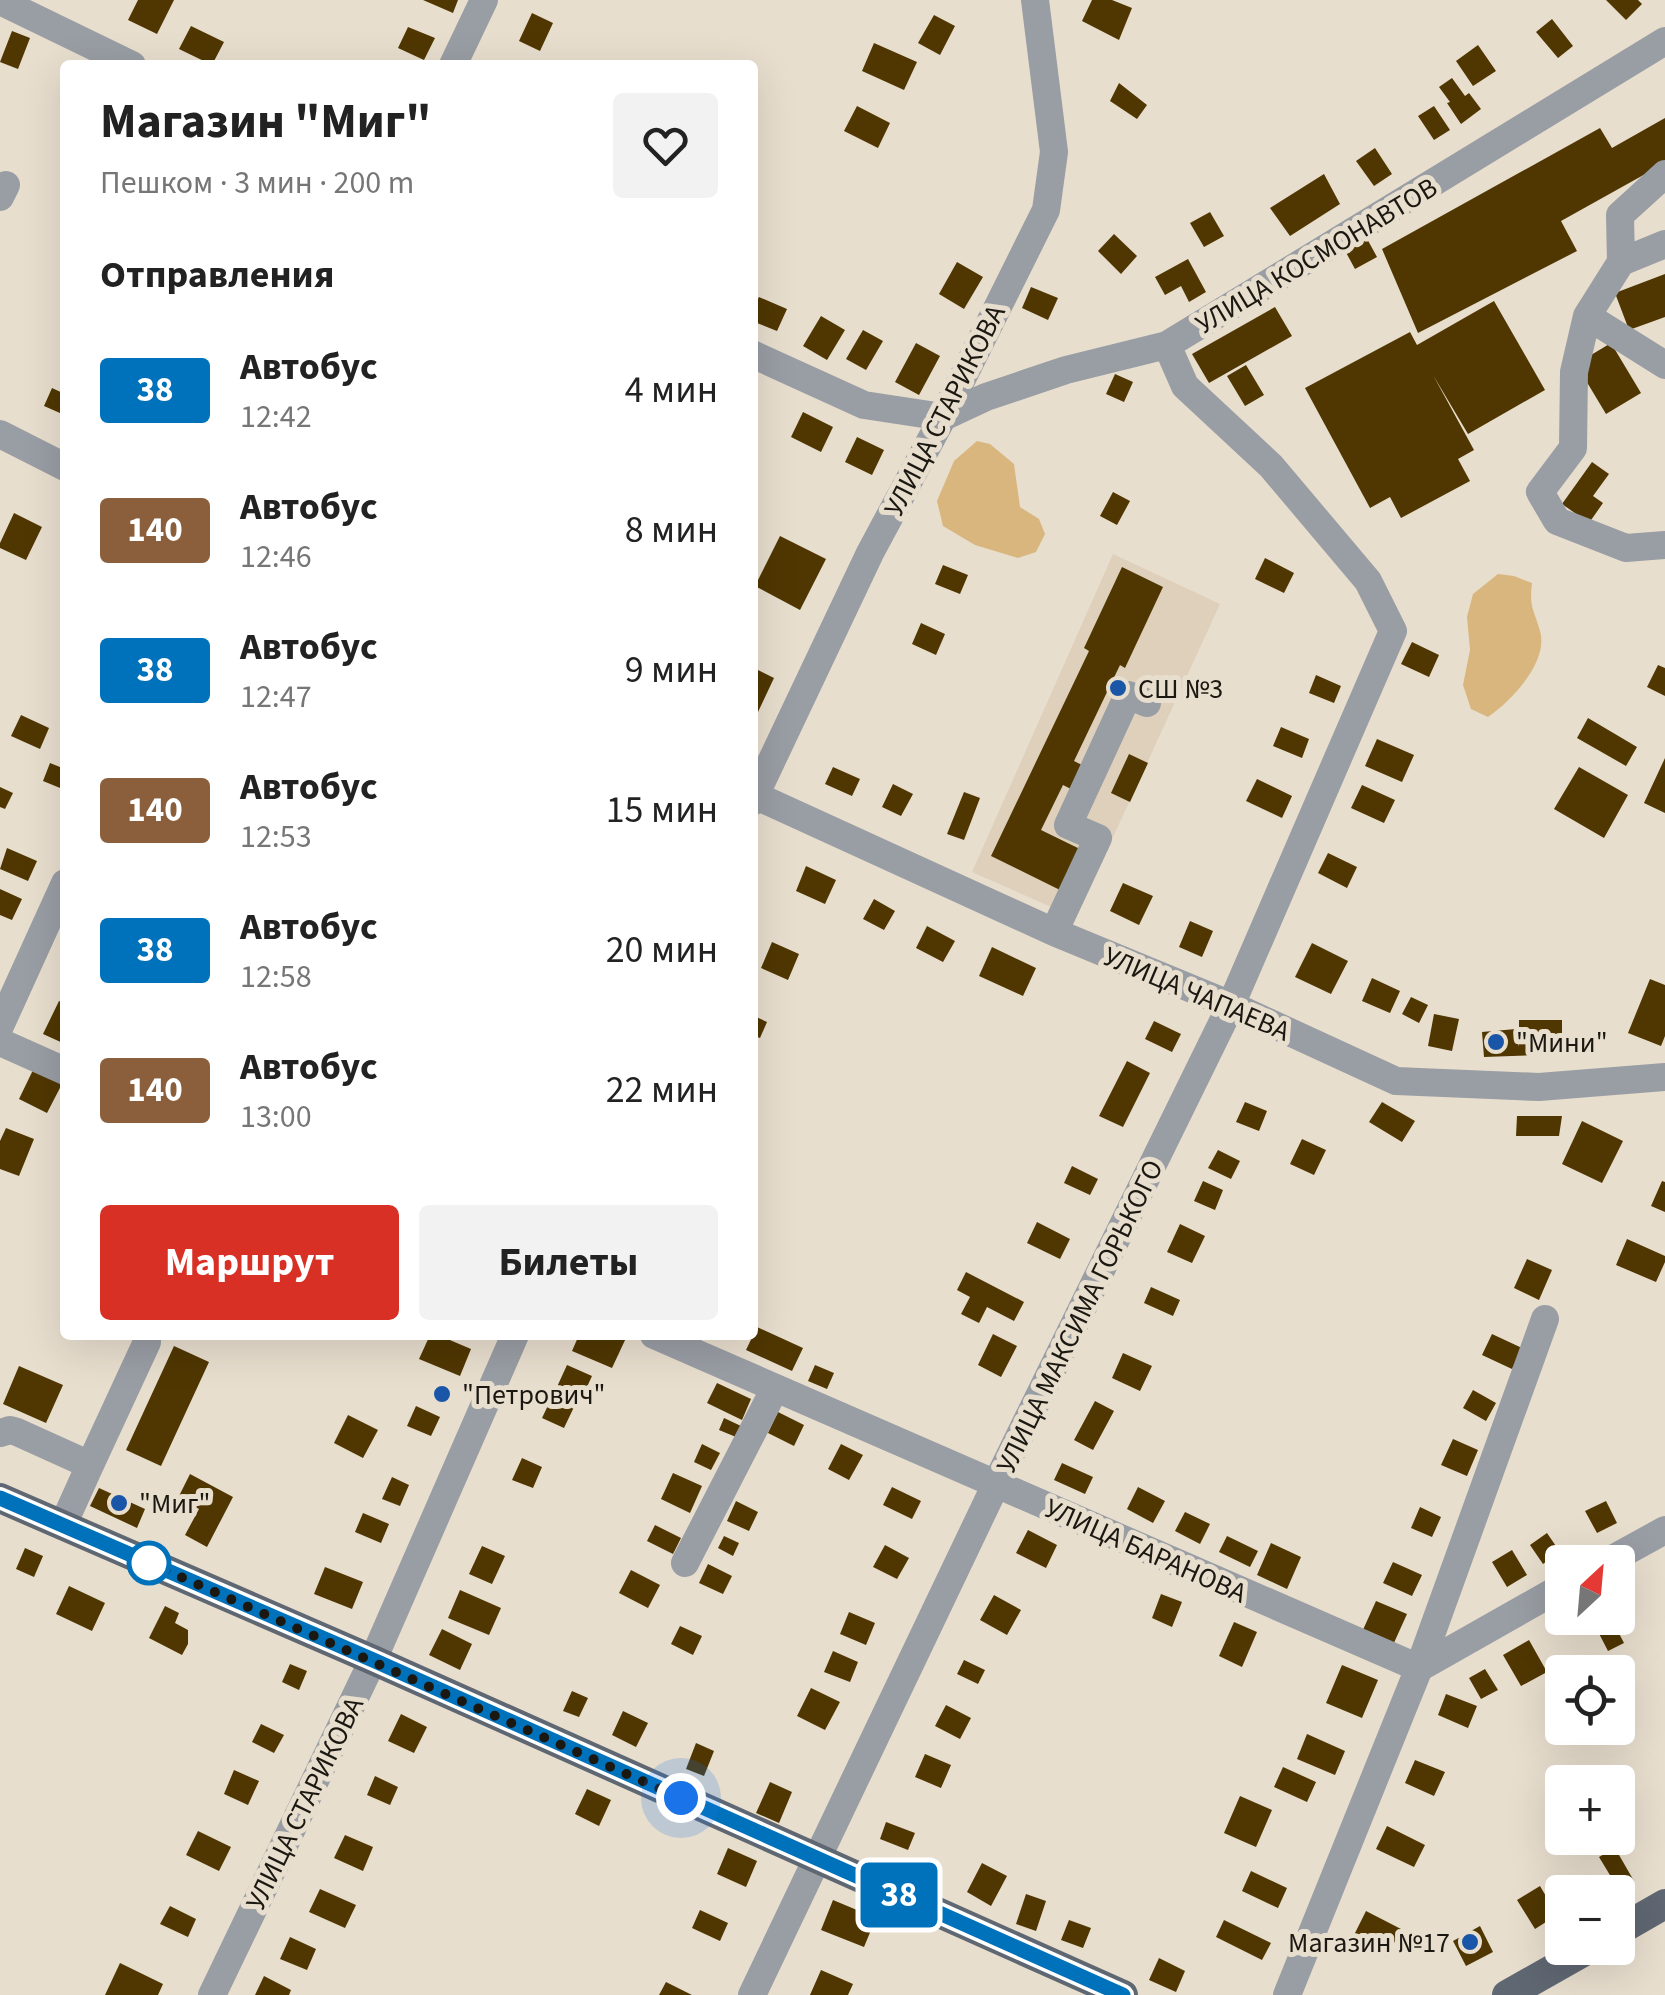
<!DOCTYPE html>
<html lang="ru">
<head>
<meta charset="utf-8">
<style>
	:root { --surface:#fff; --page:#f2f2f2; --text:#222; --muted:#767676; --accent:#d93025 }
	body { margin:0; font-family:"Source Sans 3",sans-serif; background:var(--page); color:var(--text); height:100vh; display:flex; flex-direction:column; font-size:38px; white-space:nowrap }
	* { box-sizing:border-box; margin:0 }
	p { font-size:32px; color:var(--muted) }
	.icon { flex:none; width:55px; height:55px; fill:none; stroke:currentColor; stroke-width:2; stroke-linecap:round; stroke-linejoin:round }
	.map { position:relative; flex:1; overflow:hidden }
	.panel { position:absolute; left:60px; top:60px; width:698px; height:1280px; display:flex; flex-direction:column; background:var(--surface); border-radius:10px; box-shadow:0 10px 40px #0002 }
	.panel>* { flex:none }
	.badge { padding:0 20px; border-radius:8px; font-size:35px; line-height:65px }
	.needle { width:65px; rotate:26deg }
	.buttons { position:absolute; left:1545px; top:1545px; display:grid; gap:20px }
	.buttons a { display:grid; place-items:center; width:90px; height:90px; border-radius:10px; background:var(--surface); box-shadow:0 10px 40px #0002; font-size:50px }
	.you { position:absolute; width:50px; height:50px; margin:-25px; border:8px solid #fff; border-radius:50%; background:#1a73e8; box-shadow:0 0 0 15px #1a73e833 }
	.map>.badge { position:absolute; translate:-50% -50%; box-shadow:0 0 0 5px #fff }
	h2 { padding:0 40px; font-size:38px; line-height:90px }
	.round { display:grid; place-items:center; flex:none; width:105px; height:105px; border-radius:10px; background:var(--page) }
	.overview { display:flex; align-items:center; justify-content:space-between; height:170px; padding:0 40px }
	h1 { font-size:48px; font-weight:700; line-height:75px }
	.primary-button { display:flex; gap:20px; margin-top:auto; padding:20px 40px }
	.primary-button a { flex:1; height:115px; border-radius:10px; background:var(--accent); color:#fff; font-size:40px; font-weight:700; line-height:115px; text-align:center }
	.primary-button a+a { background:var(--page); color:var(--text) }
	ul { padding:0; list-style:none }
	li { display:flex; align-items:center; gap:30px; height:140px; padding:0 40px }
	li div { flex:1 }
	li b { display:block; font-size:38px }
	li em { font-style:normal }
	li .badge { min-width:110px; font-weight:700; text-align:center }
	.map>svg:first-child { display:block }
	.built { fill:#ded0bb }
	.green { fill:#d9b67d }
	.building { fill:#503702 }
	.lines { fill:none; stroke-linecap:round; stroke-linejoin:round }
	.minor { stroke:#999da4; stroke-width:28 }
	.major { stroke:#5f6772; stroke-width:30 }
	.line-casing { stroke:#fff; stroke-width:22 }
	.line { stroke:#0072bc; stroke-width:15 }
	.walk { stroke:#1b1812; stroke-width:10; stroke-dasharray:0 18 }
	.poi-dot { fill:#1a56a7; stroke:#e8dece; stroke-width:4 }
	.stop-dot { fill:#fff; stroke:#0072bc; stroke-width:5 }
	.labels { text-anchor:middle; stroke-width:10; stroke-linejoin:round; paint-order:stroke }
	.street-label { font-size:28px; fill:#1b1812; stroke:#e8dece }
	.poi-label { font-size:28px; fill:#1b1812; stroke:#e8dece; text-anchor:start }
</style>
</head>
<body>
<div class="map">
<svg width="1665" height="1995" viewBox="0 0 1665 1995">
	<rect width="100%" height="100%" fill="#e8dece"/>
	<path class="built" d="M1113 554 1220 604 1076 918 972 872Z"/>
	<path class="green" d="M977 441 990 444 1014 464 1020 507 1039 519 1045 534 1036 552 1018 558 975 545 943 526 937 501 954 461Z
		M1498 574 1514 576 1532 583C1529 608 1534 609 1540 631 1549 662 1511 701 1488 717L1471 709 1463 685 1470 650 1467 617 1473 594Z"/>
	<path class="building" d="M138 0H174L157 34 128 20Z
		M423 0H458L453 13Z
		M1092 0H1112L1132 8 1119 40 1082 21Z
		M1606 0H1638L1642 4 1626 20Z
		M532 13 553 23 540 51 519 41Z
		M934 15 955 26 940 55 918 43Z
		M1552 19 1573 46 1558 58 1536 32Z
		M191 26 224 42 212 65 179 49Z
		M408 27 435 38 424 60 398 48Z
		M12 31 30 38 18 69 0 62Z
		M874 43 917 62 904 90 862 71Z
		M1478 45 1496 71 1473 86 1456 61Z
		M1452 78 1465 96 1469 93 1481 109 1461 124 1447 103 1450 102 1439 87Z
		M1119 83 1147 105 1137 119 1110 101Z
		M857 106 890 123 878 148 844 131Z
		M1434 106 1450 130 1434 140 1418 116Z
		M1665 118V163L1561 221 1577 251 1418 333 1382 249 1600 128 1612 148Z
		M1375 148 1392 174 1374 186 1356 161Z
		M1324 174 1340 204 1290 236 1270 208Z
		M1210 212 1224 236 1204 247 1190 223Z
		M1114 234 1137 256 1121 274 1098 251Z
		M1365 235 1377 257 1355 269 1343 247Z
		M1188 259 1206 292 1189 302 1181 286 1165 295 1155 277Z
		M957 262 983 277 964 309 939 294Z
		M1665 274V317L1629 330 1615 293Z
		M1031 287 1058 298 1048 320 1022 308Z
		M759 297 787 309 777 331 752 321V310Z
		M1494 301 1545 390 1468 434 1433 375 1474 450 1458 459 1470 481 1401 518 1390 497 1370 508 1305 388 1410 332 1417 345Z
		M1275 307 1292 336 1209 383 1192 354Z
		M821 316 845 330 827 360 803 346Z
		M863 330 883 341 866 370 846 359Z
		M916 343 940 356 919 395 895 382Z
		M1611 343 1641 393 1606 414 1576 364Z
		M1246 365 1264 395 1245 406 1227 376Z
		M1115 374 1133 382 1124 402 1106 394Z
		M52 388 65 394V403L60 413 44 406Z
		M803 412 833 427 821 452 791 437Z
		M857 437 884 450 872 475 845 462Z
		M1592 462 1609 474 1593 496 1603 503 1589 523 1562 504Z
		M1113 492 1130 501 1117 525 1100 516Z
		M14 513 42 527 26 560 0 548V543Z
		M780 536 826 559 800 610 755 586Z
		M1265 558 1294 573 1284 593 1255 579Z
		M943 565 968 575 960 594 935 584Z
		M1122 567 1163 587 1125 668 1120 665 1074 761 1084 766 1073 790 1063 785 1041 830 1082 850 1062 891 991 856 1089 651 1084 648Z
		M921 623 945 634 936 655 912 644Z
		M1412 642 1439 655 1429 677 1401 664Z
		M1658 665 1665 668V696L1647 687Z
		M752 667 774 678 758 712 752 709Z
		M1316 675 1341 686 1334 703 1309 693Z
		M21 715 49 728 40 749 11 736Z
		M1588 718 1637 747 1626 766 1577 738Z
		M1281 727 1309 739 1302 758 1273 746Z
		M1377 739 1414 755 1402 782 1365 766Z
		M1129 754 1148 763 1130 802 1111 793Z
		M1665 758V813L1644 803Z
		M50 763 65 769V790L43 781Z
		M833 767 860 779 852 796 825 784Z
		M1579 767 1628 795 1604 838 1554 809Z
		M1257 779 1292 796 1282 818 1246 801Z
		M893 784 913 794 901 816 882 807Z
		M1362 785 1395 800 1384 823 1351 808Z
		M0 787 13 793 5 809 0 807Z
		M964 792 980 798 964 840 947 834Z
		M7 848 37 861 28 881 0 869Z
		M1328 853 1357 867 1347 888 1318 873Z
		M806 866 836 880 825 904 796 891Z
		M1123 883 1153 896 1139 925 1110 911Z
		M0 889 22 899 12 920 0 915Z
		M874 899 895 911 884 930 863 919Z
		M1190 921 1213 931 1202 957 1179 947Z
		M927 926 955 941 943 962 916 948Z
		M772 942 799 954 788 980 761 968Z
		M1312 943 1348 961 1331 994 1295 977Z
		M992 947 1036 968 1023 996 979 976Z
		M1372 978 1400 991 1390 1013 1362 1001Z
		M1650 979 1665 985V1036L1661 1046 1628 1033Z
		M1411 997 1428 1005 1419 1023 1402 1014Z
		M59 1001 65 1004V1044L43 1034Z
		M1434 1014 1459 1019 1452 1051 1428 1046Z
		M752 1015 767 1022 760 1038 752 1035Z
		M1519 1020H1562V1054L1484 1057 1482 1032 1516 1029 1519 1047Z
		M1154 1021 1181 1034 1172 1052 1145 1039Z
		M1127 1061 1150 1073 1123 1127 1099 1116Z
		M33 1070 62 1084 47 1113 19 1099Z
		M1245 1102 1267 1111 1259 1131 1236 1122Z
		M1382 1102 1415 1121 1402 1142 1369 1122Z
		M1517 1116H1562L1559 1136H1516Z
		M1582 1121 1623 1141 1602 1183 1562 1164Z
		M6 1128 34 1139 19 1176 0 1169V1141Z
		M1302 1139 1326 1150 1314 1175 1290 1164Z
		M1218 1150 1240 1161 1231 1179 1208 1168Z
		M1072 1166 1098 1179 1090 1195 1064 1183Z
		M1203 1181 1223 1190 1215 1210 1194 1201Z
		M1662 1181 1665 1182V1212L1651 1206Z
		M1037 1222 1070 1239 1060 1259 1027 1243Z
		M1180 1224 1205 1236 1192 1263 1167 1252Z
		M1627 1239 1665 1256V1262L1656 1282 1616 1265Z
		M1527 1259 1552 1270 1539 1300 1514 1288Z
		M966 1272 1024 1302 1014 1321 987 1307 979 1323 961 1314 970 1297 957 1290Z
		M1151 1287 1180 1300 1173 1316 1144 1303Z
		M757 1327 803 1348 792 1371 746 1350Z
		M993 1334 1017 1346 1001 1377 978 1365Z
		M1492 1334 1522 1348 1512 1369 1482 1355Z
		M430 1335H438L471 1349 460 1376 419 1359Z
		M579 1335H620L626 1338 612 1368 572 1351Z
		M174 1346 209 1362 161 1466 126 1450Z
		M1123 1353 1152 1366 1140 1391 1112 1378Z
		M567 1365 592 1376 581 1400 556 1389Z
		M815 1365 834 1373 827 1389 808 1381Z
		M19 1366 63 1385 46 1423 3 1404Z
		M717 1383 751 1399 742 1420 707 1403Z
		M1473 1390 1496 1403 1486 1421 1463 1408Z
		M553 1395 575 1405 564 1428 542 1418Z
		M1095 1401 1114 1411 1093 1450 1074 1440Z
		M416 1406 440 1417 431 1436 407 1426Z
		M778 1412 804 1425 794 1446 768 1433Z
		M348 1415 378 1430 363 1458 334 1443Z
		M724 1418 741 1426 736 1437 719 1430Z
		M1453 1439 1478 1450 1467 1476 1441 1465Z
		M702 1444 720 1453 711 1470 694 1462Z
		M841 1444 863 1455 849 1480 828 1469Z
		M522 1458 542 1467 533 1488 512 1480Z
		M1062 1463 1093 1477 1085 1494 1054 1480Z
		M673 1473 702 1486 690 1513 661 1499Z
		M190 1474 233 1497 207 1547 185 1535 199 1509 178 1498Z
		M392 1477 409 1485 400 1506 382 1499Z
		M892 1487 921 1501 912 1519 883 1505Z
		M1138 1487 1165 1501 1153 1523 1127 1509Z
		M99 1488 145 1509 137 1528 90 1506Z
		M736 1501 758 1512 749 1531 727 1521Z
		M1606 1501 1617 1523 1597 1533 1585 1511Z
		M1420 1507 1441 1517 1432 1537 1411 1528Z
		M1185 1512 1210 1524 1200 1544 1175 1531Z
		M363 1513 389 1524 381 1543 355 1532Z
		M655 1525 681 1538 673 1554 647 1541Z
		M1028 1530 1057 1545 1046 1568 1016 1553Z
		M1547 1533 1560 1552 1543 1564 1530 1545Z
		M724 1536 739 1543 733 1556 718 1548Z
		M1227 1536 1258 1551 1250 1567 1219 1552Z
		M1271 1543 1301 1557 1287 1589 1257 1575Z
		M885 1545 909 1558 897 1579 873 1567Z
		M482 1546 505 1556 492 1584 469 1574Z
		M25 1548 43 1556 34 1577 16 1569Z
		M1512 1550 1527 1575 1507 1587 1492 1562Z
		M1393 1562 1422 1575 1412 1596 1383 1583Z
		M708 1564 732 1576 723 1594 699 1583Z
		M325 1567 363 1582 352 1609 314 1594Z
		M631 1570 660 1585 648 1608 619 1593Z
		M69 1586 105 1603 92 1631 56 1614Z
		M460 1590 501 1608 489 1635 448 1618Z
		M1161 1594 1182 1602 1172 1627 1152 1618Z
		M994 1595 1021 1610 1007 1635 980 1620Z
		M1376 1601 1407 1614 1393 1645 1362 1632Z
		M165 1606 179 1613 175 1623 188 1630V1644L182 1655 149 1638Z
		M849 1612 875 1623 866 1645 840 1634Z
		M1591 1618H1611L1624 1643 1608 1651Z
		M1234 1622 1257 1632 1242 1667 1219 1656Z
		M680 1626 702 1636 693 1655 671 1644Z
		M442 1629 472 1644 460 1670 429 1655Z
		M1529 1640 1547 1672 1521 1686 1503 1655Z
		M833 1651 858 1662 850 1682 824 1672Z
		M964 1660 985 1670 978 1684 957 1674Z
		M290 1664 307 1671 299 1690 282 1682Z
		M1342 1665 1378 1680 1362 1718 1326 1703Z
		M1485 1669 1498 1690 1481 1699 1469 1678Z
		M811 1688 840 1702 825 1730 797 1716Z
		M572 1691 588 1698 579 1717 563 1711Z
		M1446 1694 1477 1706 1468 1728 1438 1715Z
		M946 1705 971 1718 960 1739 935 1726Z
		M623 1711 648 1723 636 1747 612 1735Z
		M401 1714 427 1727 414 1753 388 1741Z
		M261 1724 284 1735 274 1753 252 1742Z
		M1307 1734 1345 1751 1335 1775 1297 1759Z
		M696 1743 714 1751 704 1776 686 1769Z
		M925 1754 951 1765 941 1788 915 1777Z
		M1415 1760 1445 1772 1434 1796 1405 1783Z
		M1283 1767 1316 1782 1307 1802 1274 1787Z
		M234 1770 259 1781 248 1805 224 1794Z
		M375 1776 398 1787 390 1805 367 1795Z
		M770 1782 792 1792 779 1823 756 1813Z
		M587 1789 611 1800 599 1826 575 1814Z
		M1240 1796 1272 1810 1256 1847 1224 1833Z
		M886 1822 915 1833 908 1850 880 1839Z
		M1387 1826 1425 1845 1414 1867 1376 1849Z
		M198 1831 231 1847 219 1871 186 1855Z
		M345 1835 373 1847 363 1871 334 1858Z
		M728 1848 757 1861 746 1887 717 1874Z
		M1615 1848 1634 1881 1619 1890 1599 1857Z
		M982 1863 1007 1876 991 1906 967 1892Z
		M1251 1871 1287 1888 1278 1908 1242 1891Z
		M1540 1886 1557 1915 1535 1929 1517 1900Z
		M320 1889 356 1905 345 1928 309 1912Z
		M1026 1894 1046 1901 1036 1931 1016 1924Z
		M833 1900 876 1918 864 1947 821 1930Z
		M170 1906 196 1919 188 1937 160 1924Z
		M700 1910 728 1923 720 1941 692 1928Z
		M1366 1911 1401 1929 1387 1957 1352 1939Z
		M1069 1920 1091 1928 1083 1948 1061 1940Z
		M1224 1920 1271 1943 1262 1960 1216 1937Z
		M1480 1926 1493 1952 1466 1966 1453 1941Z
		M290 1937 316 1949 307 1970 280 1959Z
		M1159 1958 1185 1971 1176 1992 1149 1980Z
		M120 1963 163 1984 158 1995H105Z
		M821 1970 853 1984 848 1995H810Z
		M264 1976 291 1990 289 1995H255Z
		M666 1982 692 1995H659Z"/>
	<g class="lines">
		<path class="minor" d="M0 1 132 65
			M453 65 484 0
			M0 197 6 185
			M1665 244 1621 262 1587 316 1574 372 1573 448 1540 492 1557 521 1626 548 1665 545
			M1621 262 1620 215 1665 174
			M1587 316 1665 365
			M752 354 864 405 943 417 986 397 1066 370 1167 345 1665 41
			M0 434 65 467
			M752 794 1054 932 1231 1005 1396 1081 1539 1087 1665 1077
			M752 802 870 553 943 417 1046 210 1054 152 1035 0
			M1054 932 1098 838 1068 825 1128 695 1147 703
			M0 1026 65 883
			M0 1042 65 1071
			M654 1335 1419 1668
			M0 1433 10 1430 17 1432 90 1465 147 1342
			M63 1525 90 1465
			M1607 1562 1665 1530
			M685 1563 775 1388
			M1419 1668 1562 1587
			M212 1995 373 1660 515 1335
			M752 1995 996 1484 1231 1005 1393 631 1368 581 1271 466 1185 386 1167 345
			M1287 1995 1419 1668 1545 1319"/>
		<path class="major" d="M0 1498 373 1660 1123 1995
			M1618 1931 1665 1904
			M1507 1995 1590 1948"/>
	</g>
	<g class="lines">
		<g class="line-casing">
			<path id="line" d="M0 1498 373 1660 1123 1995"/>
		</g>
		<use href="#line" class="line"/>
		<path class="walk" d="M149 1563 681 1798"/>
	</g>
	<g class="poi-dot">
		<circle cx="1118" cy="688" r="10"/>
		<circle cx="1496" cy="1042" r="10"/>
		<circle cx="442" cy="1394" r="10"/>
		<circle cx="119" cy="1503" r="10"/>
		<circle cx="1470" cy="1942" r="10"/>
	</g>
	<circle class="stop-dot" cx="149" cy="1563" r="20"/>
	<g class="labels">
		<g class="street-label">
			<text transform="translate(1316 255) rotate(-31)" y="10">УЛИЦА КОСМОНАВТОВ</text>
			<text transform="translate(944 410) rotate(-63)" y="10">УЛИЦА СТАРИКОВА</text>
			<text transform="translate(1197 993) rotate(23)" y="10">УЛИЦА ЧАПАЕВА</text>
			<text transform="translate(1079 1316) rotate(-64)" y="10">УЛИЦА МАКСИМА ГОРЬКОГО</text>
			<text transform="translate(1146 1550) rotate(24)" y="10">УЛИЦА БАРАНОВА</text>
			<text transform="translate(304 1803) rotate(-64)" y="10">УЛИЦА СТАРИКОВА</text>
		</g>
		<g class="poi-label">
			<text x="1138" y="698">СШ №3</text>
			<text x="1516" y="1052">"Мини"</text>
			<text x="462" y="1404">"Петрович"</text>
			<text x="139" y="1513">"Миг"</text>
			<text x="1450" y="1952" text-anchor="end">Магазин №17</text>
		</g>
	</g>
</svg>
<div class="buttons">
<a><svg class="needle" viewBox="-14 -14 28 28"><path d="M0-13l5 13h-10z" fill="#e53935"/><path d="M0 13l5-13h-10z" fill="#767676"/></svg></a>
<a><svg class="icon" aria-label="locate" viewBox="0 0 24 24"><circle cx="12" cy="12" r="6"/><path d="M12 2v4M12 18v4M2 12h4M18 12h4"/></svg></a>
<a>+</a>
<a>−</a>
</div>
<div class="you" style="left:681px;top:1798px"></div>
<b class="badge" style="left:899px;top:1895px;background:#0072bc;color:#fff">38</b>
<section class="panel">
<div class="overview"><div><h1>Магазин &quot;Миг&quot;</h1><p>Пешком · 3 мин · 200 m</p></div><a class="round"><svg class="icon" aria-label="heart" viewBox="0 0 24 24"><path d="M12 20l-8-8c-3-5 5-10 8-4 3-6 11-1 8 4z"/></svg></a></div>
<h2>Отправления</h2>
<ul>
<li><span class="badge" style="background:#0072bc;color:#fff">38</span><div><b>Автобус</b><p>12:42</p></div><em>4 мин</em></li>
<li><span class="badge" style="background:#8b5e3c;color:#fff">140</span><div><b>Автобус</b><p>12:46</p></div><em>8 мин</em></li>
<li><span class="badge" style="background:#0072bc;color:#fff">38</span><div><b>Автобус</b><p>12:47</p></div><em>9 мин</em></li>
<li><span class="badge" style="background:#8b5e3c;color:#fff">140</span><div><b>Автобус</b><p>12:53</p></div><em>15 мин</em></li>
<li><span class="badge" style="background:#0072bc;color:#fff">38</span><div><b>Автобус</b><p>12:58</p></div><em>20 мин</em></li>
<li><span class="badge" style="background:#8b5e3c;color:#fff">140</span><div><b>Автобус</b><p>13:00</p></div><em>22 мин</em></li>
</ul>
<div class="primary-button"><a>Маршрут</a><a>Билеты</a></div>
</section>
</div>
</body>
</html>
